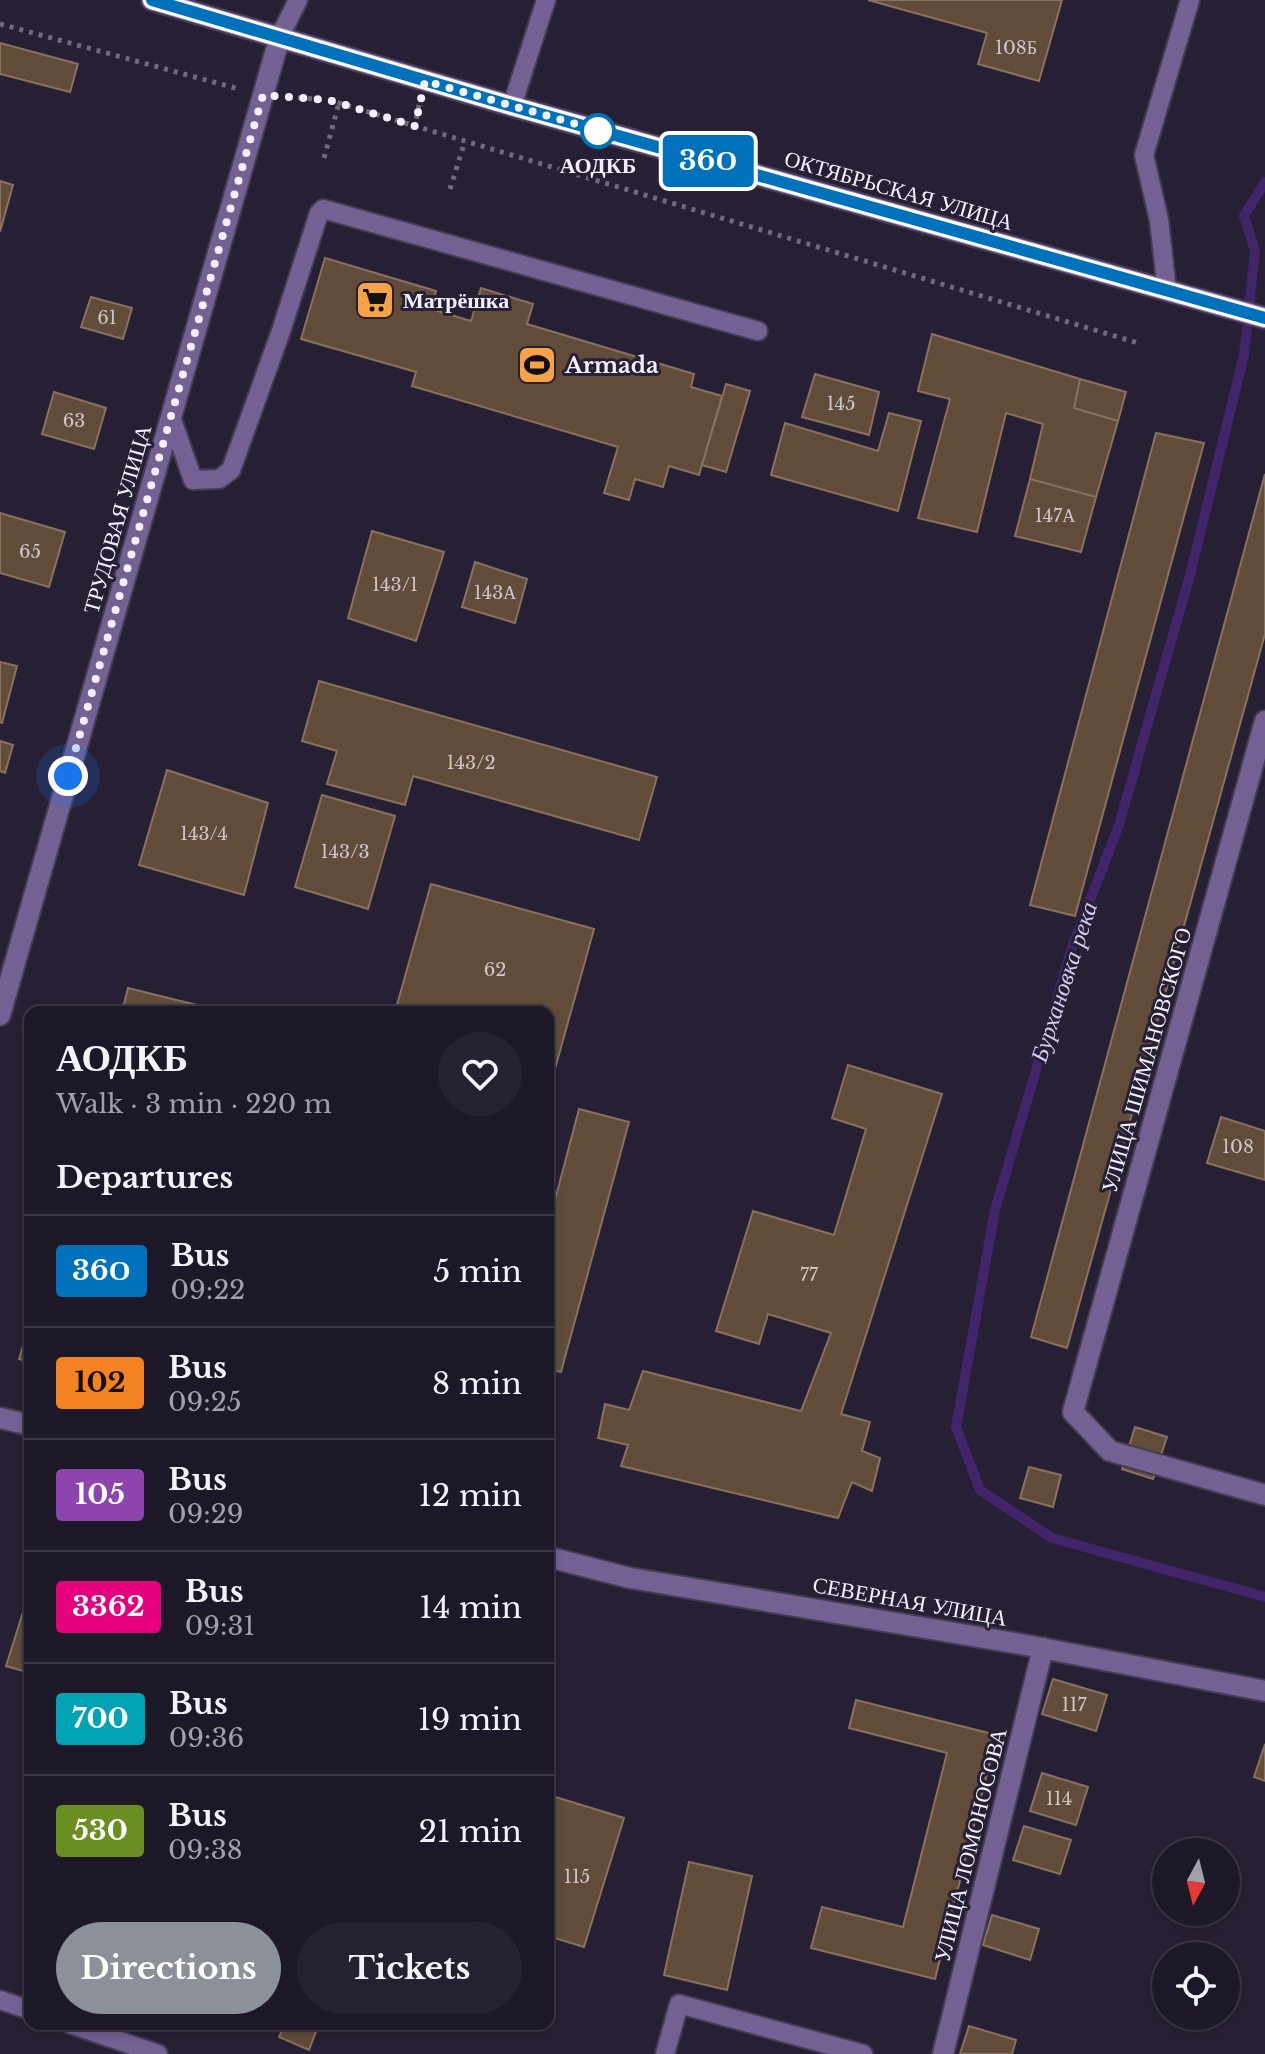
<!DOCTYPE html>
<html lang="en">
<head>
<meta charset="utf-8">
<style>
	:root { --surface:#1d1828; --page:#252130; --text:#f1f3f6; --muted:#a0a0a8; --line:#3b3745; --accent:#8c9099 }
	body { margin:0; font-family:"Libre Baskerville",serif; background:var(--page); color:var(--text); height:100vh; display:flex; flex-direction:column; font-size:30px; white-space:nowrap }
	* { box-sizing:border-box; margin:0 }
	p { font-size:26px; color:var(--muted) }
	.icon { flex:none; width:44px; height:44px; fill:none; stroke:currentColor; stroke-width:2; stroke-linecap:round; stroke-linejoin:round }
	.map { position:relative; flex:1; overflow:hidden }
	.panel { position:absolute; left:24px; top:1006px; width:530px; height:1024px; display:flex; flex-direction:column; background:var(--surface); border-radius:16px; box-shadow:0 4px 12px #0003,0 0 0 2px var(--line) }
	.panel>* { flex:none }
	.badge { padding:0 16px; border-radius:6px; font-size:28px; line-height:52px }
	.needle { width:52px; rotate:187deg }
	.controls { position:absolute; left:1152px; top:1838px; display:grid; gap:16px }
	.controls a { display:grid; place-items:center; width:88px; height:88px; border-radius:50%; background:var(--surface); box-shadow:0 4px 12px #0003,0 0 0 2px var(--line); font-size:40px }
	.you { position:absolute; width:40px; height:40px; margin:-20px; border:6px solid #fff; border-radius:50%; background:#1a73e8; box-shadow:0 0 0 12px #1a73e833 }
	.map>.badge { position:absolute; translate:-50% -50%; box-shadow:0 0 0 4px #fff }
	h2 { padding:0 32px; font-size:30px; line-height:72px }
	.round { display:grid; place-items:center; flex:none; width:84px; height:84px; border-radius:42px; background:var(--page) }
	.overview { display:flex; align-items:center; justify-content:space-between; height:136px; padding:0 32px }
	h1 { font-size:38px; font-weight:800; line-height:60px }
	.action { display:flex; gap:16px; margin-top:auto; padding:16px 32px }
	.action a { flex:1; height:92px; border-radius:48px; background:var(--accent); color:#fff; font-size:32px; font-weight:800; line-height:92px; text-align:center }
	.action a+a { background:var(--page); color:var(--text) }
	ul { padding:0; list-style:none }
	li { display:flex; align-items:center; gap:24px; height:112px; padding:0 32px; border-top:2px solid var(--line) }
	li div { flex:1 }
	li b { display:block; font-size:30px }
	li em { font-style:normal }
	li .badge { min-width:88px; font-weight:700; text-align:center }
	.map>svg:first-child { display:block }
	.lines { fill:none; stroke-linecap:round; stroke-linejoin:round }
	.stream { stroke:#41246a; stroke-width:10 }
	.building { fill:#604c39; stroke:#88725e; stroke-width:2 }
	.service-casing { stroke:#443d51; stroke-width:22 }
	.minor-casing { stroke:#443d51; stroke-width:24 }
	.tertiary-casing { stroke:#443d51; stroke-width:24 }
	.secondary-casing { stroke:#443d51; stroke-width:24 }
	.path { stroke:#6f697c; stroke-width:5; stroke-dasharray:4 6; stroke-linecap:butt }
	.service { stroke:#736194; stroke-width:18 }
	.minor { stroke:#736194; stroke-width:20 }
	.tertiary { stroke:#736194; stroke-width:20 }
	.secondary { stroke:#a083d4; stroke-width:20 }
	.line-casing { stroke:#fff; stroke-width:18 }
	.line { stroke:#0072bc; stroke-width:12 }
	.walk { stroke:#f3effe; stroke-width:8; stroke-dasharray:0 14.4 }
	.stop-dot { fill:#fff; stroke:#0072bc; stroke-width:4 }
	.labels { text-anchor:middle; stroke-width:6; stroke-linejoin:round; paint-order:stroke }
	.number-label { font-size:18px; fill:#cec6cd }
	.stop-label { font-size:22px; font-weight:bold; fill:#f3effe; stroke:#272035 }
	.street-label { font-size:22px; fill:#f3effe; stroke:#272035 }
	.poi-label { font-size:22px; font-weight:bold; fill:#f3effe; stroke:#272035; text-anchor:start }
	.water-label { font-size:24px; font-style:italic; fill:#d7caf4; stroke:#272035 }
</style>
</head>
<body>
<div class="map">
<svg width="1265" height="2054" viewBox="0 0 1265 2054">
	<rect width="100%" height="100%" fill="#272035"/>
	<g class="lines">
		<path class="stream" d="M1265 182 1244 216 1255 251 1244 355 1190 575 1119 825 1072 947 995 1210 956 1427 980 1490 1052 1538 1265 1597"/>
	</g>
	<path class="building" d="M868 0H1062L1039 81 978 64 987 33Z
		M0 43 78 64 70 92 0 74Z
		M0 181 13 185 0 232Z
		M325 258 436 291 431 309 471 321 481 288 533 304 527 324 694 374 691 387 722 396 699 475 669 466 663 487 635 479 629 500 604 493 618 447 412 386 416 372 301 339Z
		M91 297 132 308 123 339 81 327Z
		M932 334 1080 379 1074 408 1118 421 1096 497 1030 479 1043 424 1006 413 977 532 918 518 950 399 918 391Z
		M815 374 879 392 869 435 802 417Z
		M1080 379 1126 392 1118 421 1074 408Z
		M726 384 750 391 726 472 702 465Z
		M54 392 106 408 94 449 42 434Z
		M889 413 921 421 898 511 771 475 785 423 878 451Z
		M1156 433 1204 443 1075 916 1030 905Z
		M1265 474V634L1067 1348 1031 1337Z
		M1030 479 1096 497 1081 552 1015 536Z
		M0 513 65 532 49 587 0 573Z
		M372 531 444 552 416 641 348 618Z
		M475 562 527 579 515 623 462 607Z
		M0 662 17 666 2 723 0 722Z
		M319 681 657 777 639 840 413 776 405 805 327 784 337 751 302 741Z
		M0 741 13 745 5 773 0 771Z
		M167 770 268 803 244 895 139 865Z
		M322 795 395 816 368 909 295 887Z
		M431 884 594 929 548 1094V1012H395Z
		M128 988 209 1008 208 1012H122Z
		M848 1065 942 1094 841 1414 870 1422 862 1451 880 1458 872 1491 852 1482 838 1518 621 1466 628 1445 598 1438 605 1404 629 1410 643 1371 801 1411 831 1333 768 1314 759 1344 716 1331 753 1211 834 1235 866 1129 832 1118Z
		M579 1109 629 1122 561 1372 548 1370V1227Z
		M1221 1117 1265 1131V1180L1207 1163Z
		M30 1323V1362L19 1359Z
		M1135 1427 1167 1437 1153 1479 1122 1469Z
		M1029 1467 1061 1475 1053 1507 1020 1498Z
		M30 1590V1673L6 1666Z
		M1053 1679 1107 1695 1096 1731 1042 1714Z
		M856 1700 997 1735 935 1979 811 1948 822 1907 903 1927 947 1753 849 1728Z
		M1265 1744V1781L1254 1777Z
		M1042 1773 1088 1787 1076 1825 1030 1811Z
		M549 1795 624 1818 584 1947 548 1936Z
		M1024 1826 1071 1840 1060 1874 1013 1860Z
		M689 1862 752 1876 727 1990 664 1975Z
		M992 1915 1039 1929 1030 1960 983 1945Z
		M285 2024H319L309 2050 279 2037Z
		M969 2026 1016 2040 1012 2054H960Z"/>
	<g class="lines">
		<g class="service-casing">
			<path id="service" d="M280 36 298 0
				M512 106 546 0
				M1167 291 1159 220 1144 155 1190 0
				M171 417 193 480 219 479 231 470 281 331 319 213 323 209 758 331
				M0 2000 30 2010
				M70 2024 158 2054
				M665 2054 679 2004 863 2054"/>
		</g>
		<g class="minor-casing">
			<path id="minor" d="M0 1015 280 36
				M943 2054 1043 1648"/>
		</g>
		<g class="tertiary-casing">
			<path id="tertiary" d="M1265 721 1073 1412 1110 1451 1265 1495
				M0 1418 30 1425
				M548 1557 630 1578 1026 1645 1265 1691"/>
		</g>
		<g class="secondary-casing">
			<path id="secondary" d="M152 0 512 106 1265 318"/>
		</g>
		<path class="path" d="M0 24 239 89
			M288 97 329 100 415 126
			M419 105 415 126 1138 343
			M324 158 339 103
			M450 189 465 141"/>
		<use href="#service" class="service"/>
		<use href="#minor" class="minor"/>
		<use href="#tertiary" class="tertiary"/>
		<use href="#secondary" class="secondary"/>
	</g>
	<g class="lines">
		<g class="line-casing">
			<path id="line" d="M152 0 512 106 1265 318"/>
		</g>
		<use href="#line" class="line"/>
		<path class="walk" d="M68 776 263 95 329 100 415 126 425 81 601 131H598"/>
	</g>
	<defs>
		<g id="supermarket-square" transform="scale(2)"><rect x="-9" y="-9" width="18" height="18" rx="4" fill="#f6a247" stroke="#272035"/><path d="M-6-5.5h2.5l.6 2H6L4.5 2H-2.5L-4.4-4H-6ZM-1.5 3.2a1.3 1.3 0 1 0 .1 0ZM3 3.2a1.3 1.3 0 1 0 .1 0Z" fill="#111"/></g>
		<g id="stadium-square" transform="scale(2)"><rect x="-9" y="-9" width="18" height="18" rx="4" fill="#f6a247" stroke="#272035"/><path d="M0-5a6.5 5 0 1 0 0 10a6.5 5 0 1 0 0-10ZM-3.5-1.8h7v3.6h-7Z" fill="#111"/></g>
	</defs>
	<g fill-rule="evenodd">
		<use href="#supermarket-square" x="375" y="300"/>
		<use href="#stadium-square" x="537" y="365"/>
	</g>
	<circle class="stop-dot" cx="598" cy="131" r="16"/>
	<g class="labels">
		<g class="number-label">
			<text x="1016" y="54">108Б</text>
			<text x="107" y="324">61</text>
			<text x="841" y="410">145</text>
			<text x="74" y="427">63</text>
			<text x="1055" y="522">147А</text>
			<text x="30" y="558">65</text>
			<text x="395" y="591">143/1</text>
			<text x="495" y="599">143А</text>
			<text x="471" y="769">143/2</text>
			<text x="204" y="840">143/4</text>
			<text x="345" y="858">143/3</text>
			<text x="495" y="976">62</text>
			<text x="1238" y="1153">108</text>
			<text x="809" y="1281">77</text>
			<text x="1074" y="1711">117</text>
			<text x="1059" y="1805">114</text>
			<text x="577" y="1883">115</text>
		</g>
		<g class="stop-label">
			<text x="598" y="173">АОДКБ</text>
		</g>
		<g class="street-label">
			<text transform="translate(899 190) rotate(16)" y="8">ОКТЯБРЬСКАЯ УЛИЦА</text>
			<text transform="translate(117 519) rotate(-74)" y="8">ТРУДОВАЯ УЛИЦА</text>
			<text transform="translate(1146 1060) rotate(-74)" y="8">УЛИЦА ШИМАНОВСКОГО</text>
			<text transform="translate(910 1601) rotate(10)" y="8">СЕВЕРНАЯ УЛИЦА</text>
			<text transform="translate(970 1845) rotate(-76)" y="8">УЛИЦА ЛОМОНОСОВА</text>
		</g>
		<g class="poi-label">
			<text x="403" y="308">Матрёшка</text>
			<text x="565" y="373">Armada</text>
		</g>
		<g class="water-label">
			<text transform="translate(1064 982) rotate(-72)" y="8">Бурхановка река</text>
		</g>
	</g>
</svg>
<div class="controls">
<a><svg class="needle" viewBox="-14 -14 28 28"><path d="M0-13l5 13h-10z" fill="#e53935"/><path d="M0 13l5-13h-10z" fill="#a0a0a8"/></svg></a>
<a><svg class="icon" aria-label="locate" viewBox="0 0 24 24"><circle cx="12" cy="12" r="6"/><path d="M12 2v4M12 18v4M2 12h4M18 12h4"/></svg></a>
</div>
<div class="you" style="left:68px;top:776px"></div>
<b class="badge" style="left:708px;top:161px;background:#0072bc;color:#fff">36О</b>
<section class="panel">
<div class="overview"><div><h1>АОДКБ</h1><p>Walk · 3 min · 220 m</p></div><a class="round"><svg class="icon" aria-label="heart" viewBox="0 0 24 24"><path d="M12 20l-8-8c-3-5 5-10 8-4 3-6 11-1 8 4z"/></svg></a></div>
<h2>Departures</h2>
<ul>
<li><span class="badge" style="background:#0072bc;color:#fff">36О</span><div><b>Bus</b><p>09:22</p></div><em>5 min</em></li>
<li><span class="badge" style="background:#f58220;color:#111">102</span><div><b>Bus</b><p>09:25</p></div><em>8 min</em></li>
<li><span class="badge" style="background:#8e44ad;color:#fff">105</span><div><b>Bus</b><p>09:29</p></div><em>12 min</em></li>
<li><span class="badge" style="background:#e6007e;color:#fff">3362</span><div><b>Bus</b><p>09:31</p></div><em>14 min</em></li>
<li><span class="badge" style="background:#00a3b4;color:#fff">700</span><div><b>Bus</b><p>09:36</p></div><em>19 min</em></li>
<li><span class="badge" style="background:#6b8e23;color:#fff">530</span><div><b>Bus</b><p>09:38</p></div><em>21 min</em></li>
</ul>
<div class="action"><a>Directions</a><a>Tickets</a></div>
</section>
</div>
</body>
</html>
